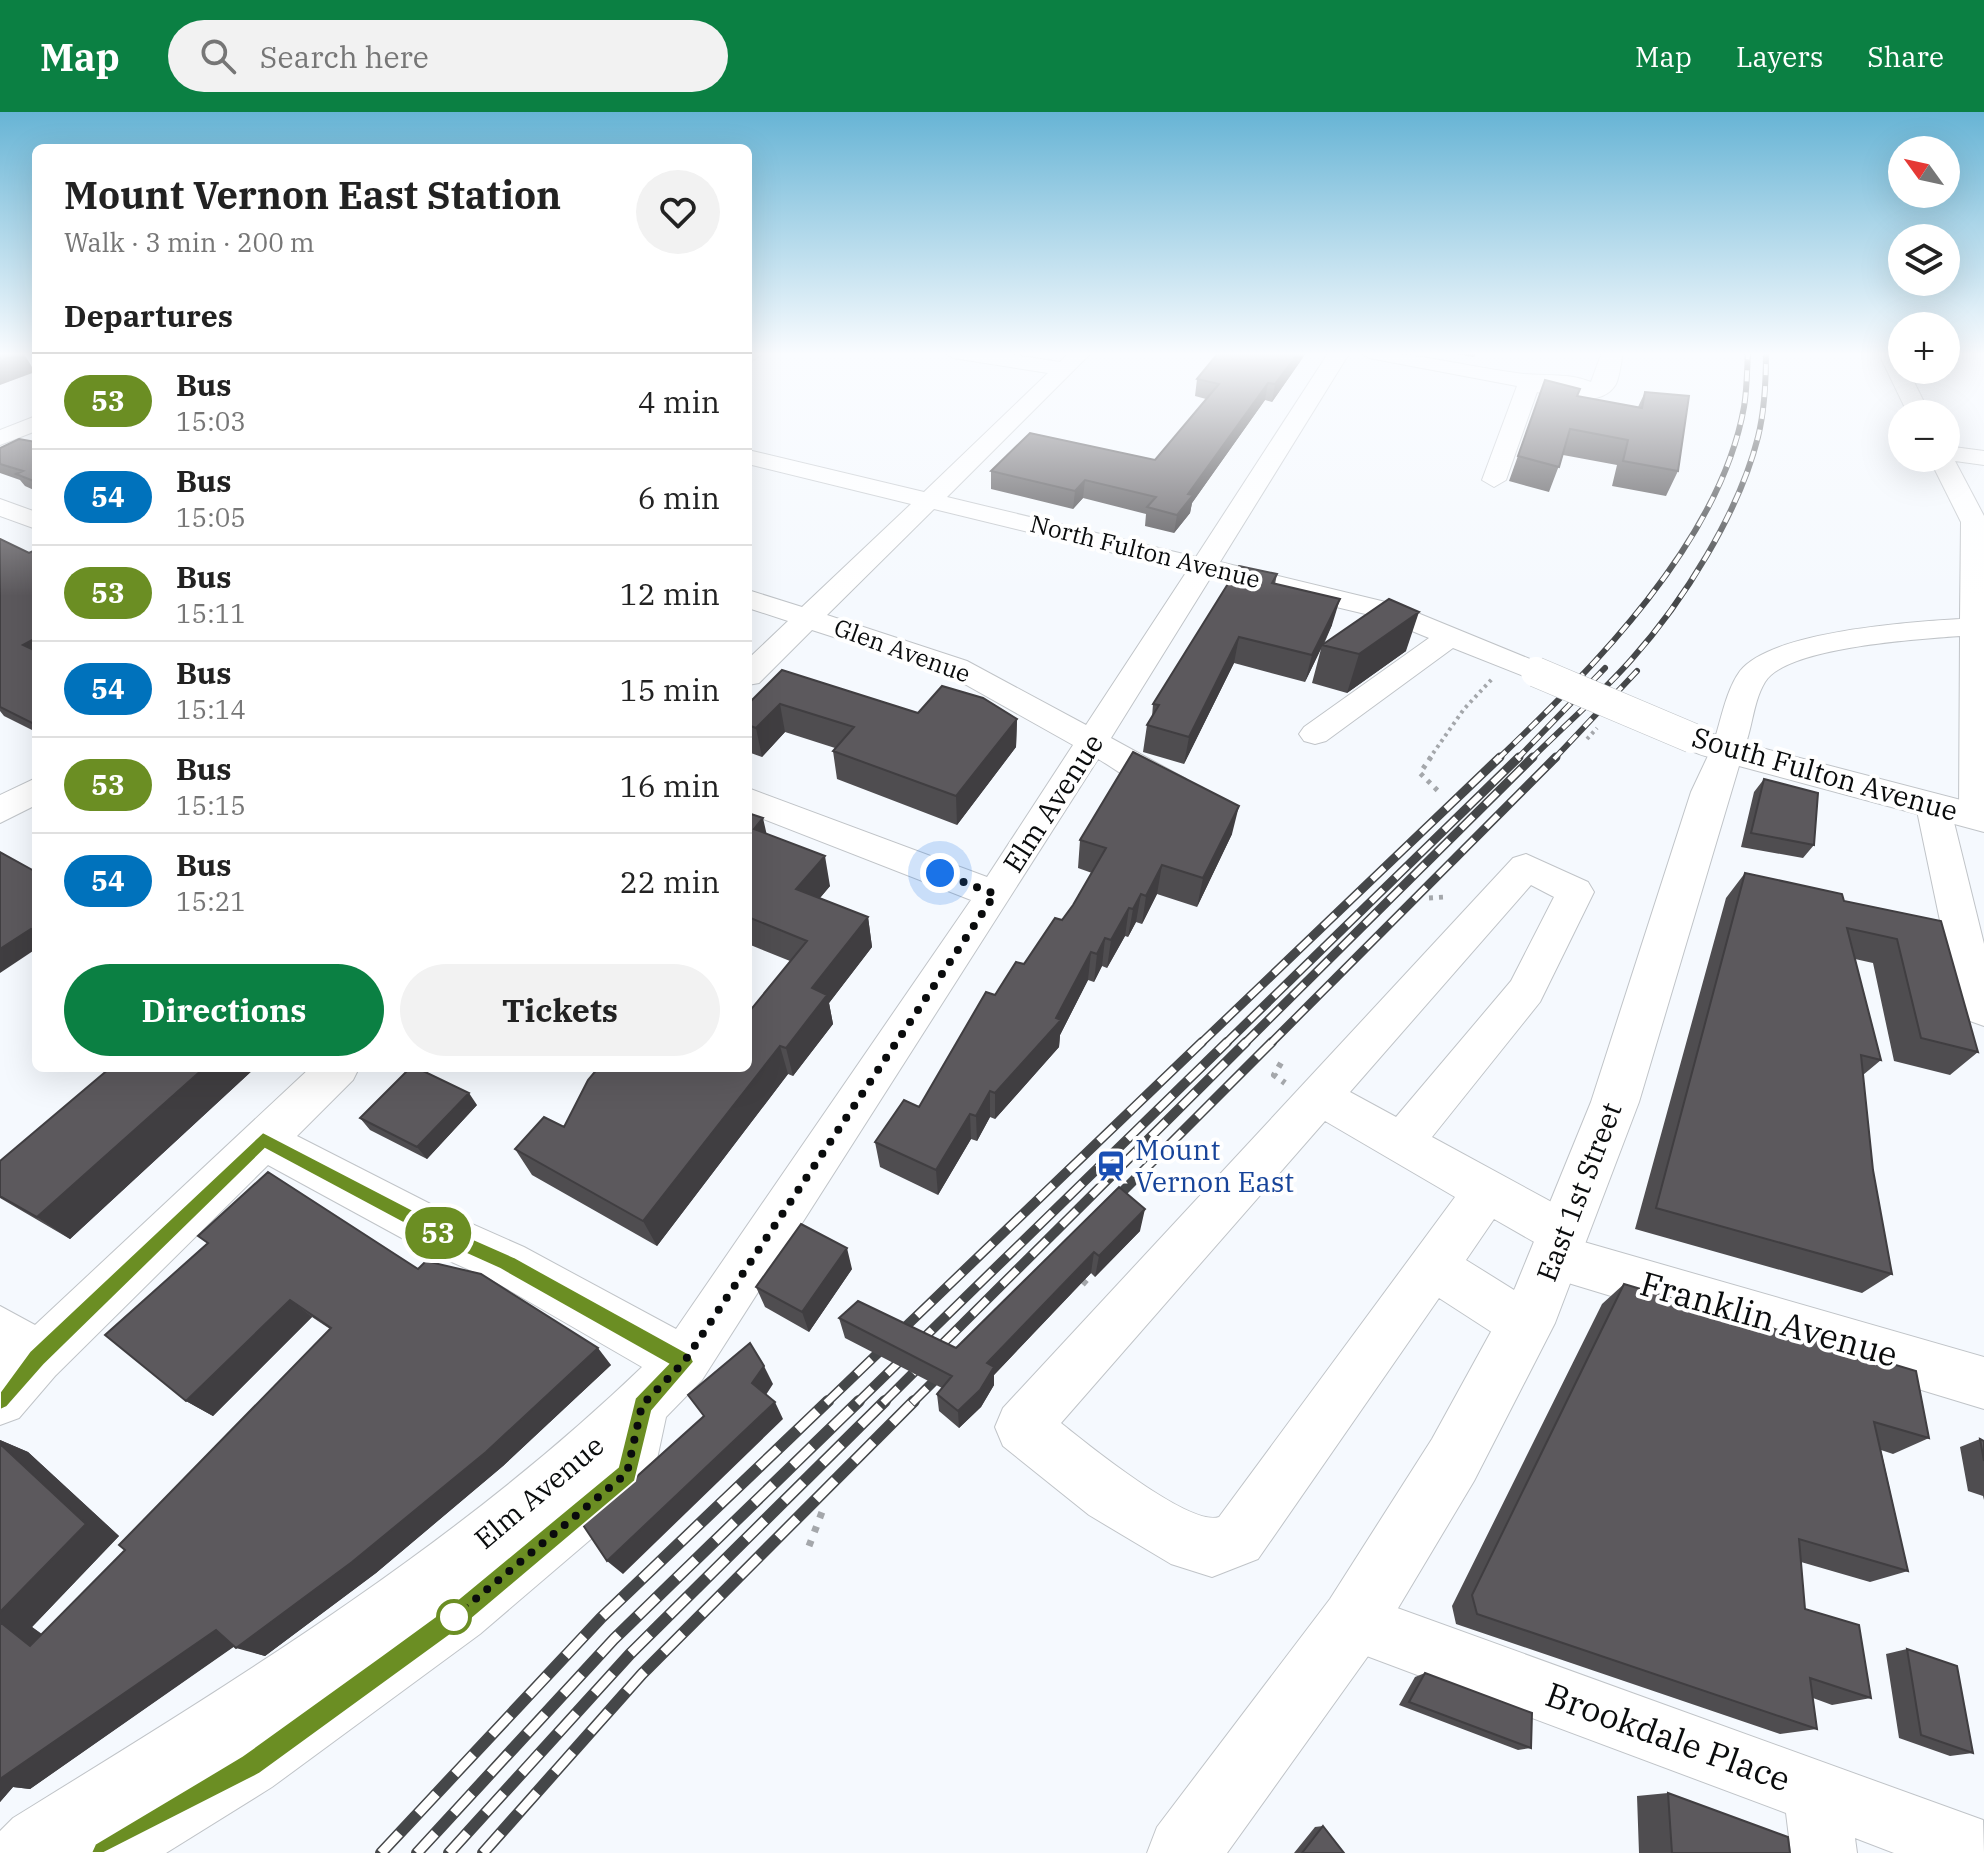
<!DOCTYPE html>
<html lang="en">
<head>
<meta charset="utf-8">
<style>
	:root { --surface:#fff; --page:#f2f2f2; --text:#222; --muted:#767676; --line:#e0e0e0; --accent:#0b8043 }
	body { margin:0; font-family:"IBM Plex Serif",serif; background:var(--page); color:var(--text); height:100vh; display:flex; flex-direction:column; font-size:30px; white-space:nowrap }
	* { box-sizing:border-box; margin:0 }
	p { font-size:26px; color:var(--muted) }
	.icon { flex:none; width:44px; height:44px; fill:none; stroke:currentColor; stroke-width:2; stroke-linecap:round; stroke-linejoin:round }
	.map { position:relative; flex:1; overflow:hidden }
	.drawer { position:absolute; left:32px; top:32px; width:720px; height:928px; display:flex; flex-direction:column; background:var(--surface); border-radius:12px; box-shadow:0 8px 32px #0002 }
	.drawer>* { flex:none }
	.badge { padding:0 16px; border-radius:26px; font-size:28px; line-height:52px }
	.needle { width:52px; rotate:303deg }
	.buttons { position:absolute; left:1888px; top:24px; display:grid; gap:16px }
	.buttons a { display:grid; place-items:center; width:72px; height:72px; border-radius:50%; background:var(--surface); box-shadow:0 8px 32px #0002; font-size:40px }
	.you { position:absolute; width:40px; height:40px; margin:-20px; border:6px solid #fff; border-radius:50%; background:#1a73e8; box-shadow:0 0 0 12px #1a73e833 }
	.map>.badge { position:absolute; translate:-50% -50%; box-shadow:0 0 0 4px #fff }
	h2 { padding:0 32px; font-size:30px; line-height:72px }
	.round { display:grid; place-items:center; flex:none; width:84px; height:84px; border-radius:42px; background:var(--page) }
	.headline { display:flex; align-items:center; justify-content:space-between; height:136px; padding:0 32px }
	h1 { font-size:38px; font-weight:700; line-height:60px }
	.cta { display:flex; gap:16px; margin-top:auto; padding:16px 32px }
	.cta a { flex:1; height:92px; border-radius:48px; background:var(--accent); color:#fff; font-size:32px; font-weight:700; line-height:92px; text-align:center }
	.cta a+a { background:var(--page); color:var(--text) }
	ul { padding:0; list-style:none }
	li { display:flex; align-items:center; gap:24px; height:96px; padding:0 32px; border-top:2px solid var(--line) }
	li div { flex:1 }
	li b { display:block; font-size:30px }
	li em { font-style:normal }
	li .badge { min-width:88px; font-weight:700; text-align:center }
	header { display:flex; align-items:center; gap:48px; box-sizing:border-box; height:112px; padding:0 40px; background:var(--accent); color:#fff }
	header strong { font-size:38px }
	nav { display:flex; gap:44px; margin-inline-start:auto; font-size:28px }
	.search { width:560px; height:72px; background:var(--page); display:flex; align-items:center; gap:20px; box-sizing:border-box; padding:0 28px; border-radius:44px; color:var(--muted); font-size:30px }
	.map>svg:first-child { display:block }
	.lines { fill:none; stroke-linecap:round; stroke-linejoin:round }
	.minor-casing { stroke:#c0c4c8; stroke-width:2 }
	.major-casing { stroke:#c0c4c8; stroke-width:2 }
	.path-far3 { stroke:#a4a7ab; stroke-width:4; stroke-dasharray:3 4; stroke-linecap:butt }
	.path-far2 { stroke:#a4a7ab; stroke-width:5; stroke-dasharray:4 6; stroke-linecap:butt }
	.path-far1 { stroke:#a4a7ab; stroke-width:6; stroke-dasharray:5 7; stroke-linecap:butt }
	.path { stroke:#a4a7ab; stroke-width:7; stroke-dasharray:6 9; stroke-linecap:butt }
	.minor { fill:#fff; fill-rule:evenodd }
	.major { fill:#fff; fill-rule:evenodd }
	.rail-far3-casing { stroke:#454749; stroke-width:6 }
	.rail-far2-casing { stroke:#454749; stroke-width:9 }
	.rail-far1-casing { stroke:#454749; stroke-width:10 }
	.rail-casing { stroke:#454749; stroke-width:12 }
	.rail-far3 { stroke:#fff; stroke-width:4; stroke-dasharray:11; stroke-linecap:butt }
	.rail-far2 { stroke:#fff; stroke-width:6; stroke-dasharray:17; stroke-linecap:butt }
	.rail-far1 { stroke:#fff; stroke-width:7; stroke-dasharray:21; stroke-linecap:butt }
	.rail { stroke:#fff; stroke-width:9; stroke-dasharray:27; stroke-linecap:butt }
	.minor-bridge-casing { stroke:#c0c4c8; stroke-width:31; stroke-linecap:butt }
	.minor-bridge { stroke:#fff; stroke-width:30 }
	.wall { fill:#4f4d50 }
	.shaded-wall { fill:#403e41 }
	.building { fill:#5c595d; stroke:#403e41; stroke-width:2 }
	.line { fill:#6b8e23; stroke:#fff; stroke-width:2 }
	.walk { stroke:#0a0c0d; stroke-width:8; stroke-dasharray:0 14.4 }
	.stop-dot { fill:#fff; stroke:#6b8e23; stroke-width:4 }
	.labels { text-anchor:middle; stroke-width:8; stroke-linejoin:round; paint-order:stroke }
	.far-street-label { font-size:24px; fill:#0a0c0d; stroke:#fff }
	.street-label { font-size:28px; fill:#0a0c0d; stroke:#fff }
	.transit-label { font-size:28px; fill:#164399; stroke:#fff; text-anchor:start }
	.near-street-label { font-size:34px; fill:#0a0c0d; stroke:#fff }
</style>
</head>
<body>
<header>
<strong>Map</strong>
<div class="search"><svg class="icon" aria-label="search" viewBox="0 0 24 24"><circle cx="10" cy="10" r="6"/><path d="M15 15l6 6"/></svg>Search here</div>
<nav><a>Map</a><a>Layers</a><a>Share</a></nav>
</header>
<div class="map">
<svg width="1984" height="1741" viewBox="0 0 1984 1741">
	<rect width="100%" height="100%" fill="#f5f9fe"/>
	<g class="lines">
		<g class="minor-casing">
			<path id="minor" d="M748 240H766L748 251Z
				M943 240H996L1060 250 1070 240H1092L947 385 1196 445 1329 240H1350L1220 450 1398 493 1547 554 1551 560 1547 566 1536 569 1453 536 1326 629 1315 632 1304 629 1299 622 1304 615 1429 526 1378 505 1211 465 1111 626 1186 667 1191 675 1186 683C1157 691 1123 661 1098 647L702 1268 666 1305 654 1361 646 1380 480 1522 272 1675 166 1741H0V1719L13 1706C233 1570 455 1435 642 1255L490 1167 420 1136 268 1053 55 1264 19 1306 0 1313V1194L35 1213 310 956H359L353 968 297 1024 454 1104 524 1135 676 1217 971 788 748 701V676L987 765 1073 633 945 561 812 518 759 571 748 573V547L788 509 748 496V478L802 495 911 392 748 352V338L924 380 1048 261 953 246ZM934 397 1187 459 1086 613 967 549 827 503Z
				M1359 240C1417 240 1467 255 1524 262 1547 264 1570 261 1591 270L1602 240H1623C1621 250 1620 263 1616 272 1602 297 1558 286 1537 280L1506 368 1494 375 1482 368 1517 274 1369 246Z
				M1878 240H1899L1902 258H1908L1930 302H1908Z
				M36 304V319L0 333V318Z
				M1946 334 1984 339V353L1955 349 1984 404V715L1965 713 1959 705 1960 524C1920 527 1786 535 1765 570 1751 593 1753 624 1739 646 1721 651 1686 642 1676 626L1680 619 1692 616 1716 623C1722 603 1727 577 1740 559 1772 519 1910 510 1960 507L1961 410 1929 346H1946Z
				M0 387 36 400V417L0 404Z
				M36 666V693L0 711V683Z
				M1933 682 1945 686 1950 694 1984 832V914L1970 909 1948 847 1916 694 1921 686Z
				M1526 742 1588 770 1594 780 1540 890 1432 1025 1581 1106 1588 1122 1584 1130 1984 1245V1297L1555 1167 1538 1160 1531 1144 1536 1131 1494 1107 1466 1148 1543 1196 1550 1213 1543 1230 1525 1238 1507 1230 1439 1186 1258 1447 1212 1465 1171 1452 1089 1403 1003 1334 995 1315 1003 1296 1513 746ZM1531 773 1554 785 1511 869 1396 1005 1350 980ZM1325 1009 1455 1085 1219 1405C1190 1415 1087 1332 1061 1311Z
				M1353 1480 1983 1708 1984 1741H1894L1855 1726 1857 1741H1791L1786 1701 1332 1531 1323 1510 1332 1489Z"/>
		</g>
		<g class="major-casing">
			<path id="major" d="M1727 627 1984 694V720L1739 654 1639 990 1555 1211 1474 1369 1376 1533 1227 1741H1147L1157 1715 1330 1487 1432 1327 1515 1176 1591 990 1691 680 1714 631Z"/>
		</g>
		<path class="path-far3" d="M1587 627 1597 616
			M1429 647 1464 597 1492 567"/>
		<path class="path-far2" d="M1431 645 1420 661 1440 681
			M1429 786 1445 785"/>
		<path class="path-far1" d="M1281 951 1274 963 1285 971
			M1083 1169 1091 1176"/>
		<path class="path" d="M809 1434 822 1400"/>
		<use href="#minor" class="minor"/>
		<use href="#major" class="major"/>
		<g class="rail-far3-casing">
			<path id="rail-far3" d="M1498 647C1593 556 1720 430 1744 295 1747 277 1747 258 1748 240
				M1517 647 1605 556
				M1531 647C1564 614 1600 583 1631 548 1683 490 1739 401 1758 325 1765 297 1766 269 1766 240
				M1554 647 1637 559"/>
		</g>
		<g class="rail-far2-casing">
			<path id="rail-far2" d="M1200 932 1500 645
				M1225 932 1519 645
				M1244 932 1533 645
				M1270 932 1556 645"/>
		</g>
		<g class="rail-far1-casing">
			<path id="rail-far1" d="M1108 1094 1272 930
				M826 1291 1202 930
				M857 1291 1227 930
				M883 1291 1246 930
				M912 1291 947 1256"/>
		</g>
		<g class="rail-casing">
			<path id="rail" d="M381 1741 601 1506 828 1289
				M417 1741 614 1527 859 1289
				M449 1741 630 1542 885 1289
				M483 1741 642 1562 914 1289"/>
		</g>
		<use href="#rail-far3" class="rail-far3"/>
		<use href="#rail-far2" class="rail-far2"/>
		<use href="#rail-far1" class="rail-far1"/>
		<use href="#rail" class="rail"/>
		<g class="minor-bridge-casing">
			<path id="minor-bridge" d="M1536 560 1692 626"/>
		</g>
		<use href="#minor-bridge" class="minor-bridge"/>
	</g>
	<path class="wall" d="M1219 240H1305L1304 244 1272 290 1265 288 1192 391 1190 401 1174 421 1145 414 1146 402 1083 386 1073 397 991 377V359L1155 348 1206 287 1195 284 1197 267Z
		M1445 240H1477L1474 245Z
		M1545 268 1577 284 1638 295 1645 280 1678 359 1666 384 1612 374 1617 353 1563 343 1549 380 1509 369Z
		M36 330V379L25 374 20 368 0 361V336Z
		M0 427 29 441 36 440V620L4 604 0 599Z
		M1277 462 1275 472 1332 513 1324 532 1406 539 1347 581 1312 571 1321 537 1305 570 1234 551 1184 652 1143 640 1147 613 1152 605 1153 592Z
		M782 558 918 601 1017 607 1016 635 957 713 837 667 833 639 835 636 785 620 762 645 748 640V592Z
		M1764 667 1814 733 1803 746 1741 735 1754 680Z
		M748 701 767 722 830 774 820 786 868 805 872 835 829 891 833 912 793 964 788 962 657 1134 532 1063 515 1037 564 1015 748 956 790 849 748 832Z
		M1232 722 1197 795 1157 782 1142 812 1136 810 1128 825 1125 824 1107 856 1102 854 1094 870 1088 868 1060 923 1059 935 995 1007 990 1005 977 1029 971 1027 938 1083 880 1055 875 1030 919 995 995 883 1062 808 1073 793 1092 761 1078 756 1080 728Z
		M1745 761 1844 789 1941 809 1978 940 1950 963 1894 949 1873 851 1855 847 1881 948 1863 963 1873 1058 1892 1162 1862 1181 1635 1117 1726 786Z
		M255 956 70 1127 0 1086V1049Z
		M477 993 427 1047 370 1018 360 1006Z
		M1119 1075 1140 1119 1095 1165 1091 1161 994 1263V1273L981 1295 959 1316 939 1299 937 1282 942 1276 845 1226 839 1206 956 1236Z
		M198 1124 418 1157 611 1253 503 1354 376 1461 265 1544 234 1534 30 1677 13 1675 0 1690V1328L28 1340 119 1424 32 1515 42 1522 125 1438 330 1217 312 1205 213 1304 186 1289 207 1131Z
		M852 1157 809 1220 765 1195 756 1175Z
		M1624 1172 1929 1326 1893 1342 1881 1338 1908 1459 1870 1470 1801 1450 1805 1497 1871 1586 1832 1593 1813 1586 1817 1617 1780 1622 1456 1512 1452 1494 1602 1192Z
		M1980 1327 1984 1329V1388L1983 1384 1968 1379 1960 1335Z
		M1907 1537 1973 1641 1950 1644 1899 1626 1886 1542Z
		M1425 1561 1531 1636 1518 1638 1399 1593 1415 1565Z
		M1668 1681 1790 1741H1639L1637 1684Z
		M1323 1714 1344 1741H1294L1315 1715Z"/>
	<path class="shaded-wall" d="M23 240 35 260 0 273V249Z
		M1299 240H1305L1304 244 1272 290 1275 272Z
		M1268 271 1265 288 1192 391 1190 401 1174 421 1177 403 1188 382Z
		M1085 368 1083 386 1073 397 1075 379Z
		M1340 487 1332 513 1305 570 1312 543Z
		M1419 500 1406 539 1347 581 1359 542Z
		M1239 525 1234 551 1184 652 1189 625Z
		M36 526V544L23 533Z
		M780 592 785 620 762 645 756 616Z
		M1017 607 1016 635 957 713 956 684Z
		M1239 694 1232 722 1197 795 1203 766Z
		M763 706 770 737 754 717Z
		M825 744 830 774 802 807 796 777Z
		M1162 753 1157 782 1142 812 1146 784Z
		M1141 782 1136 810 1128 825 1133 797Z
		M1129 796 1125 824 1107 856 1111 828Z
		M868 805 872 835 829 891 833 912 793 964 786 936 812 876Z
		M31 817 36 822V837L0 861V837Z
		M1105 826 1102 854 1094 870 1097 842Z
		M1091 840 1088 868 1060 923 1059 935 995 1007V981L1056 906Z
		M780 934 788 962 657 1134 643 1109Z
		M204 956H255L70 1127 37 1105Z
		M990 979V1005L977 1029 976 1004Z
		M469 981 477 993 427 1047 417 1035Z
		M970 1002 971 1027 938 1083 936 1058Z
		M1145 1097 1140 1119 1095 1165 1099 1144Z
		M847 1136 852 1157 809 1220 802 1200Z
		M1094 1140 1091 1161 994 1263V1273L981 1295 959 1316 958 1299 987 1251Z
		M290 1188 312 1205 213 1304 186 1289Z
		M598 1236 611 1253 503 1354 376 1461 265 1544 236 1536Z
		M764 1254 773 1272 762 1289 752 1271Z
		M775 1290 783 1307 623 1462 607 1449Z
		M0 1328 28 1340 119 1424 32 1515 67 1542 30 1534 0 1510Z
		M216 1518 245 1527 30 1677 13 1675 0 1690V1665Z"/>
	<path class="building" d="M0 240H23L0 249Z
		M1219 240H1299L1275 272 1268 271 1188 382 1193 383 1177 403 1147 395 1156 385 1085 368 1075 379 991 359 1030 321 1155 348 1219 272 1197 267Z
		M1545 268 1580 277 1577 284 1642 296 1645 280 1689 284 1678 359 1623 349 1628 328 1570 317 1559 355 1518 344Z
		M19 327 36 330V370L16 362 23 359 0 352V336Z
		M0 427 29 441 33 439 36 440V526L23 533 36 539V613L0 595Z
		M1239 454 1277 462 1272 471 1340 487 1312 543 1239 525 1189 625 1147 613 1159 593 1153 592Z
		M1389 487 1419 500 1359 542 1322 533Z
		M782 558 918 601 942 574 983 586 1017 607 956 684 833 639 854 615 780 592 756 616 748 613V592Z
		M1133 640 1239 694 1203 766 1162 753 1146 784 1141 782 1133 797 1129 796 1111 828 1105 826 1097 842 1091 840 1056 906 1061 908 995 981 990 979 976 1004 970 1002 936 1058 875 1030 904 988 919 995 986 880 995 883 1016 850 1024 852 1055 806 1062 808 1073 793 1106 736 1080 728Z
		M1764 667 1818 681 1814 733 1751 721Z
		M748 701 763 706 754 717 825 744 796 777 868 805 812 876 827 883 786 936 780 934 643 1109 515 1037 544 1005 564 1015 588 968 598 956H748V901L807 829 748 805Z
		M0 740 36 760V820L31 817 0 837Z
		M1745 761 1842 782 1844 789 1941 809 1978 940 1921 926 1897 827 1847 816 1881 948 1861 943 1873 1058 1892 1162 1656 1096Z
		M110 956H204L37 1105 0 1084V1049Z
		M410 956H417L469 981 417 1035 360 1006Z
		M268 1060 418 1157 426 1149 481 1162 598 1236 486 1340 352 1450 236 1536 216 1518 0 1667V1510L30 1534 125 1438 119 1433 331 1216 290 1188 186 1289 105 1223 208 1131 198 1124Z
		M1119 1075 1145 1097 1099 1144 1094 1140 987 1251 994 1255 980 1278 958 1299 937 1282 952 1264 839 1206 858 1189 956 1236Z
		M801 1112 847 1136 802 1200 756 1175Z
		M1624 1172 1916 1259 1929 1326 1874 1310 1908 1459 1799 1427 1805 1497 1859 1513 1871 1586 1810 1566 1817 1617 1477 1502 1472 1483Z
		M750 1231 764 1254 752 1271 775 1290 607 1449 583 1413 704 1304 688 1283Z
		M1980 1327 1984 1329V1349Z
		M0 1332 86 1412 0 1500Z
		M1907 1537 1957 1554 1973 1641 1921 1623Z
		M1425 1561 1532 1601 1531 1636 1409 1590Z
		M1668 1681 1788 1725 1790 1741H1672Z
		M1323 1714 1344 1741H1302Z"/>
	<linearGradient id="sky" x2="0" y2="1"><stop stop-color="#67b4d5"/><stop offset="0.5" stop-color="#fafcff"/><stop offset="1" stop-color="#fafcff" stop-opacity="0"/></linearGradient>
	<rect width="1984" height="484" fill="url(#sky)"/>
	<path class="line" d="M263 1020 444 1114 514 1145 691 1243 694 1250 652 1299 635 1369 468 1510 259 1662 104 1741H91L95 1732 242 1644 381 1544 451 1493 618 1355 635 1286 668 1252 500 1157 431 1126 265 1037 44 1253 7 1295 0 1298V1280L30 1239Z"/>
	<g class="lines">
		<path class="walk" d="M454 1505 627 1361 642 1293 684 1250 995 782 940 761"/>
	</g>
	<defs>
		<g id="station-bare" transform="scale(2.4)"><path d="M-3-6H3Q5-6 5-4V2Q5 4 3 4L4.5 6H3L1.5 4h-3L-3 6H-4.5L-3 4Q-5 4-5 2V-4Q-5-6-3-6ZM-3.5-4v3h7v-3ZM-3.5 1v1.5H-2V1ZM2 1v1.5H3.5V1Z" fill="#1a4fb4" stroke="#fff" stroke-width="2.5" paint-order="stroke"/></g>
	</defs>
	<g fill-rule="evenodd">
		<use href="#station-bare" x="1111" y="1054"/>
	</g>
	<circle class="stop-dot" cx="454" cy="1505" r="16"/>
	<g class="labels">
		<g class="far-street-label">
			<text transform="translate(1145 440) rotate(14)" y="8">North Fulton Avenue</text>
			<text transform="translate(902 539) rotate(20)" y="8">Glen Avenue</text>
		</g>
		<g class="street-label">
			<text transform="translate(1825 662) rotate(16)" y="10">South Fulton Avenue</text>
			<text transform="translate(1053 691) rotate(-57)" y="10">Elm Avenue</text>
			<text transform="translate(1579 1080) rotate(-69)" y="10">East 1st Street</text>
			<text transform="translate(539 1380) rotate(-40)" y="10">Elm Avenue</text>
		</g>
		<g class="transit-label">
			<text x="1135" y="1048">Mount<tspan x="1135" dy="32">Vernon East</tspan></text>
		</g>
		<g class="near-street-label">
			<text transform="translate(1769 1207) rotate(16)" y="12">Franklin Avenue</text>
			<text transform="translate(1668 1625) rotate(20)" y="12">Brookdale Place</text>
		</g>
	</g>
</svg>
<div class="buttons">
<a><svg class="needle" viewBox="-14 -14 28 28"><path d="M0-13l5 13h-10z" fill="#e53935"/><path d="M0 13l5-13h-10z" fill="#767676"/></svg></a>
<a><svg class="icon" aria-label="layers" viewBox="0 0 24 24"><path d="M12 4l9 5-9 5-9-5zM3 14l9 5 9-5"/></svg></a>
<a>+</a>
<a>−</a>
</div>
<div class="you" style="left:940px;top:761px"></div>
<b class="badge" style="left:438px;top:1121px;background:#6b8e23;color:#fff">53</b>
<section class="drawer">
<div class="headline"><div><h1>Mount Vernon East Station</h1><p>Walk · 3 min · 200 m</p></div><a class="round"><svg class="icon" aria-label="heart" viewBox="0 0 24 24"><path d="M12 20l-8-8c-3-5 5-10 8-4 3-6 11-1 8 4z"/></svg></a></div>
<h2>Departures</h2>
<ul>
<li><span class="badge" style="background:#6b8e23;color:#fff">53</span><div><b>Bus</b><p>15:03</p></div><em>4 min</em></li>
<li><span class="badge" style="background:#0072bc;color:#fff">54</span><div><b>Bus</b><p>15:05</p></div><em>6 min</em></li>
<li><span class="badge" style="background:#6b8e23;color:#fff">53</span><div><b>Bus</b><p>15:11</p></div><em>12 min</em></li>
<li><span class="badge" style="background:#0072bc;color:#fff">54</span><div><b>Bus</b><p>15:14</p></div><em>15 min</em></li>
<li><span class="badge" style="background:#6b8e23;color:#fff">53</span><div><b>Bus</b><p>15:15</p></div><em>16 min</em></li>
<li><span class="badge" style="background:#0072bc;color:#fff">54</span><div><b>Bus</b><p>15:21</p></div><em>22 min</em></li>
</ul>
<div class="cta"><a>Directions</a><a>Tickets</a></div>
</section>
</div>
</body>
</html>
